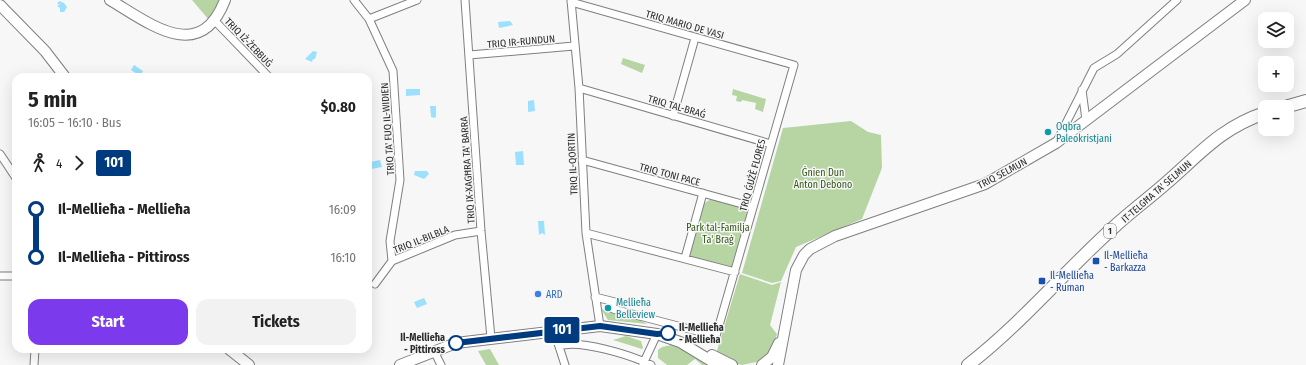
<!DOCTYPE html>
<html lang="en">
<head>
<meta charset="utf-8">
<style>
	:root { --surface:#fff; --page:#f2f2f2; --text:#222; --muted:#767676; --accent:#7c3aed }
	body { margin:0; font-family:"Fira Sans Condensed",sans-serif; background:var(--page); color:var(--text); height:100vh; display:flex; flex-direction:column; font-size:15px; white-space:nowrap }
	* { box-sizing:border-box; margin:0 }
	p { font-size:13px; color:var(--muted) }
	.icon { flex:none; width:22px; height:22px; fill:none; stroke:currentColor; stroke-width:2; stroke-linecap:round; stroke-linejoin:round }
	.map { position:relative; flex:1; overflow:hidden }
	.panel { position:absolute; left:12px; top:73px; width:360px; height:280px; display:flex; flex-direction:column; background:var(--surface); border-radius:12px; box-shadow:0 4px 16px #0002 }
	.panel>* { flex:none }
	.badge { padding:0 8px; border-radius:3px; font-size:14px; line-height:26px }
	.fabs { position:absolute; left:1258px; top:12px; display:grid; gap:8px }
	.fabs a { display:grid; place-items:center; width:36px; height:36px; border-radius:8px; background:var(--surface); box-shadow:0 4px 16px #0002; font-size:20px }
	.map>.badge { position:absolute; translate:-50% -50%; box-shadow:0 0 0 2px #fff }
	.legs { display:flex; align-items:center; gap:6px; height:44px; padding:0 16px; font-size:13px }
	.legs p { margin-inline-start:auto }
	.headline { display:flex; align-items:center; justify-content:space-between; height:68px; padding:0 16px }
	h1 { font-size:22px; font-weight:700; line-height:30px }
	.cta { display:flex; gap:8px; margin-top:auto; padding:8px 16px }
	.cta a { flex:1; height:46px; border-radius:12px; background:var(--accent); color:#fff; font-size:16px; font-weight:700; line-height:46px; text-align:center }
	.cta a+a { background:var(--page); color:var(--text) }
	ul { padding:0 16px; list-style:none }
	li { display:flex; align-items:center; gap:14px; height:48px; font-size:15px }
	li i { display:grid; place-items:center; width:6px; height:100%; margin:0 5px; background:currentColor }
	li i::after { content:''; width:10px; height:10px; margin:-5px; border:3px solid; border-radius:50%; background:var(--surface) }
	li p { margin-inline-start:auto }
	li:first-child i { background:linear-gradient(#0000 50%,currentColor 0) }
	li:last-child i { background:linear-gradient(currentColor 50%,#0000 0) }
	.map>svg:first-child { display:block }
	.green { fill:#b6d5a3 }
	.water { fill:#9be0fc }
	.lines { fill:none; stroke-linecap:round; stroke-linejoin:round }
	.street-casing { stroke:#7f7f80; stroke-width:9 }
	.secondary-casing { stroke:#7f7f80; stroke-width:12 }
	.primary-casing { stroke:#7f7f80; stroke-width:14 }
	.street { stroke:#fff; stroke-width:7 }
	.secondary { stroke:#fff; stroke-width:10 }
	.primary { stroke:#fff; stroke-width:12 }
	.line-1-casing { stroke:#fff; stroke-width:9 }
	.line-1 { stroke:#003b80; stroke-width:6 }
	.culture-dot { fill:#0f9aa8; stroke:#f7f7f8; stroke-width:1.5 }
	.transit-dot { fill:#1a4fb4; stroke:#f7f7f8; stroke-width:1.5 }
	.shop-dot { fill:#3f7fe0; stroke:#f7f7f8; stroke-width:1.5 }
	.stop-1-dot { fill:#fff; stroke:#003b80; stroke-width:2 }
	.labels { text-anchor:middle; stroke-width:3; stroke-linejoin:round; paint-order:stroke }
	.shield { fill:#f7f7f8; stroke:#69696a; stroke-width:1 }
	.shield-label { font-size:9px; font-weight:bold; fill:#2c2c2d }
	.street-label { font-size:10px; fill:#2c2c2d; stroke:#f7f7f8 }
	.culture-label { font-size:10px; fill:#0d838f; stroke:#f7f7f8; text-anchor:start }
	.park-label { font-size:10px; fill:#325613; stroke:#f7f7f8 }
	.transit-label { font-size:10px; fill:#164399; stroke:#f7f7f8; text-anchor:start }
	.shop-label { font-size:10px; fill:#366cbe; stroke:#f7f7f8; text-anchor:start }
	.stop-label { font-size:10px; font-weight:bold; fill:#2c2c2d; stroke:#f7f7f8; text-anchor:start }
</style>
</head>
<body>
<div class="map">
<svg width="1306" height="365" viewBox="0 0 1306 365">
	<rect width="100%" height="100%" fill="#f7f7f8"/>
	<path class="green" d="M192 0H220L209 20Z
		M623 58 645 65 642 73 621 64Z
		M733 89 766 99 763 112 755 109 756 103 742 100 741 102 736 101 737 96 732 95Z
		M851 121 868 132 881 135 882 168 862 219 796 247 781 281 772 283 742 273 783 128Z
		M711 199 748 209 731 268 689 257 703 204Z
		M740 274 772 285 781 282 770 325 777 334 772 350 761 361 742 365 733 363 716 354Z
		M601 309 639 319 647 324 608 320Z
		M626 336 641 341 643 348 642 349 613 340Z
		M671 345 680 347 714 365H702L695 359 687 365H667L658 358V350L662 347Z
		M490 349 499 365H486L478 351Z"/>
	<path class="water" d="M59 1 64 3 67 7 64 12H60V8L57 6 60 4H57Z
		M510 21 513 25 499 28 498 22Z
		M313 51 317 52 315 59H313L312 62 305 59Z
		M134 65 143 71 140 76 131 70Z
		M406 89H420V95L406 96Z
		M534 100 535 111 528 112V101Z
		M430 106H436V116L435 118 431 117Z
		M523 151 524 165H516L515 152Z
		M380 160 382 167 371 169 370 162Z
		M415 171H427L429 174 424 179 414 175Z
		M538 221H544L545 235 542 233 539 235Z
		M424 298 427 304 417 308 414 302Z"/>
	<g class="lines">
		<g class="street-casing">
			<path id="street" d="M354 0 369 19 393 71 400 180 390 241 392 261 375 284
				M465 0 481 231 491 338
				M571 0 579 88 586 233 600 326
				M571 2 794 65 716 336 613 309 615 302 595 297
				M369 19 417 0
				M215 21 269 77
				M469 55 574 46
				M579 88 771 144
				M1082 90 1086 120
				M673 116 695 38
				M1057 141 1094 68 1117 54 1177 0
				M0 154 16 178
				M582 160 753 207
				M586 233 735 272
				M685 258 703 193
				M392 261 455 235 481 231
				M0 276H16
				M554 331 565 365
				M559 346C579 339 631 355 651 365
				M434 351 441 365
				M643 364 657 334
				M34 365 35 349"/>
		</g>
		<g class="secondary-casing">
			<path id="secondary" d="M110 0C149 23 200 65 225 0
				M0 5 45 51 65 77
				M229 349 249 365
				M712 355 732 365
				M400 365 456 343 600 326 657 334 680 342 718 365
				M762 365 772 357 779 343
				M778 365 796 270 804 255 810 249 835 236 985 184 1056 143 1245 0"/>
		</g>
		<g class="primary-casing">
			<path id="primary" d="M1285 107 1306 101
				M968 365C1021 324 1064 272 1114 227 1130 212 1148 199 1165 184 1199 155 1220 128 1265 113"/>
		</g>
		<use href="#street" class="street"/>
		<use href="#secondary" class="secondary"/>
		<use href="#primary" class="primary"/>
	</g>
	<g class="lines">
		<g class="line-1-casing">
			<path id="line-1" d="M456 343 600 326 657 334 668 333"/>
		</g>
		<use href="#line-1" class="line-1"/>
	</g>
	<g class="culture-dot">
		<circle cx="1048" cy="132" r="4"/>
		<circle cx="608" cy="308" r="4"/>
	</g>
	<g class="transit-dot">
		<rect x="1092" y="257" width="8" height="8" rx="2"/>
		<rect x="1038" y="277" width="8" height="8" rx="2"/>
	</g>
	<circle class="shop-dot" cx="538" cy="294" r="4"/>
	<g class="stop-1-dot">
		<circle cx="668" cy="333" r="7"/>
		<circle cx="456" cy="343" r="7"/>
	</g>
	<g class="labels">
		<rect class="shield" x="1104" y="224" width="12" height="14" rx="3"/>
		<g class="shield-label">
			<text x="1110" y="234">1</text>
		</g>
		<g class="street-label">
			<text transform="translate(685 24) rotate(16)" y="4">TRIQ MARIO DE VASI</text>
			<text transform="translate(521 41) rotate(-5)" y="4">TRIQ IR-RUNDUN</text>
			<text transform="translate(249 42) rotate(46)" y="4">TRIQ IŻ-ŻEBBUĠ</text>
			<text transform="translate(677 106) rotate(16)" y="4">TRIQ TAL-BRAĠ</text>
			<text transform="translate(387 129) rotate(-94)" y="4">TRIQ TA' FUQ IL-WIDIEN</text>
			<text transform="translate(572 164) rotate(-93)" y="4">TRIQ IL-QORTIN</text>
			<text transform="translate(467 170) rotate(-94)" y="4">TRIQ IX-XAGĦRA TA' BARRA</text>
			<text transform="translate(1002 173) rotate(-28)" y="4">TRIQ SELMUN</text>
			<text transform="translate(670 174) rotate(15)" y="4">TRIQ TONI PACE</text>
			<text transform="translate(752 175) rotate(-75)" y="4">TRIQ ĠUŻÈ FLORES</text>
			<text transform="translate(1156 191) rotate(-41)" y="4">IT-TELGĦA TA' SELMUN</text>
			<text transform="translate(421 239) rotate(-22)" y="4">TRIQ IL-BILBLA</text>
		</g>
		<g class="culture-label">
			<text x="1056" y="130">Oqbra<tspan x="1056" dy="12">Paleokristjani</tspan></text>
			<text x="616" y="306">Mellieħa<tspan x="616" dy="12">Belleview</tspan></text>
		</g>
		<g class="park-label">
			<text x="823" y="176">Ġnien Dun<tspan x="823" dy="12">Anton Debono</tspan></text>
			<text x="718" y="231">Park tal-Familja<tspan x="718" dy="12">Ta' Braġ</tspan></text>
		</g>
		<g class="transit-label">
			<text x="1104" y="259">Il-Mellieħa<tspan x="1104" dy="12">- Barkazza</tspan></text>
			<text x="1050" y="279">Il-Mellieħa<tspan x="1050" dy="12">- Ruman</tspan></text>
		</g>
		<g class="shop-label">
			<text x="546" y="298">ARD</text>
		</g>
		<g class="stop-label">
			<text x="679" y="331">Il-Mellieħa<tspan x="679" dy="12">- Mellieħa</tspan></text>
			<text x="445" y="341" text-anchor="end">Il-Mellieħa<tspan x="445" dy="12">- Pittiross</tspan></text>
		</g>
	</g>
</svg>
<div class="fabs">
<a><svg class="icon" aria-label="layers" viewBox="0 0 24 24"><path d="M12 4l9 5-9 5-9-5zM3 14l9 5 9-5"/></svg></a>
<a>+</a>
<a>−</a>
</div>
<b class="badge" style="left:562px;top:330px;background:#003b80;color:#fff">101</b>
<section class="panel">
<div class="headline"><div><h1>5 min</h1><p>16:05 – 16:10 · Bus</p></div><b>$0.80</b></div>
<div class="legs"><svg class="icon" aria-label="walk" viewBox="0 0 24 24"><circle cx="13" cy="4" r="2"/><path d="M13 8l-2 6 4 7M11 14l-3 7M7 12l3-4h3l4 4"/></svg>4<svg class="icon" aria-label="forward" viewBox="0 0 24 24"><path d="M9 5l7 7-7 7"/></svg><b class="badge" style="background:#003b80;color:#fff">101</b></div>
<ul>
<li><i style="color:#003b80"></i><b>Il-Mellieħa - Mellieħa</b><p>16:09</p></li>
<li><i style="color:#003b80"></i><b>Il-Mellieħa - Pittiross</b><p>16:10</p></li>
</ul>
<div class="cta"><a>Start</a><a>Tickets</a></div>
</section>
</div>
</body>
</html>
